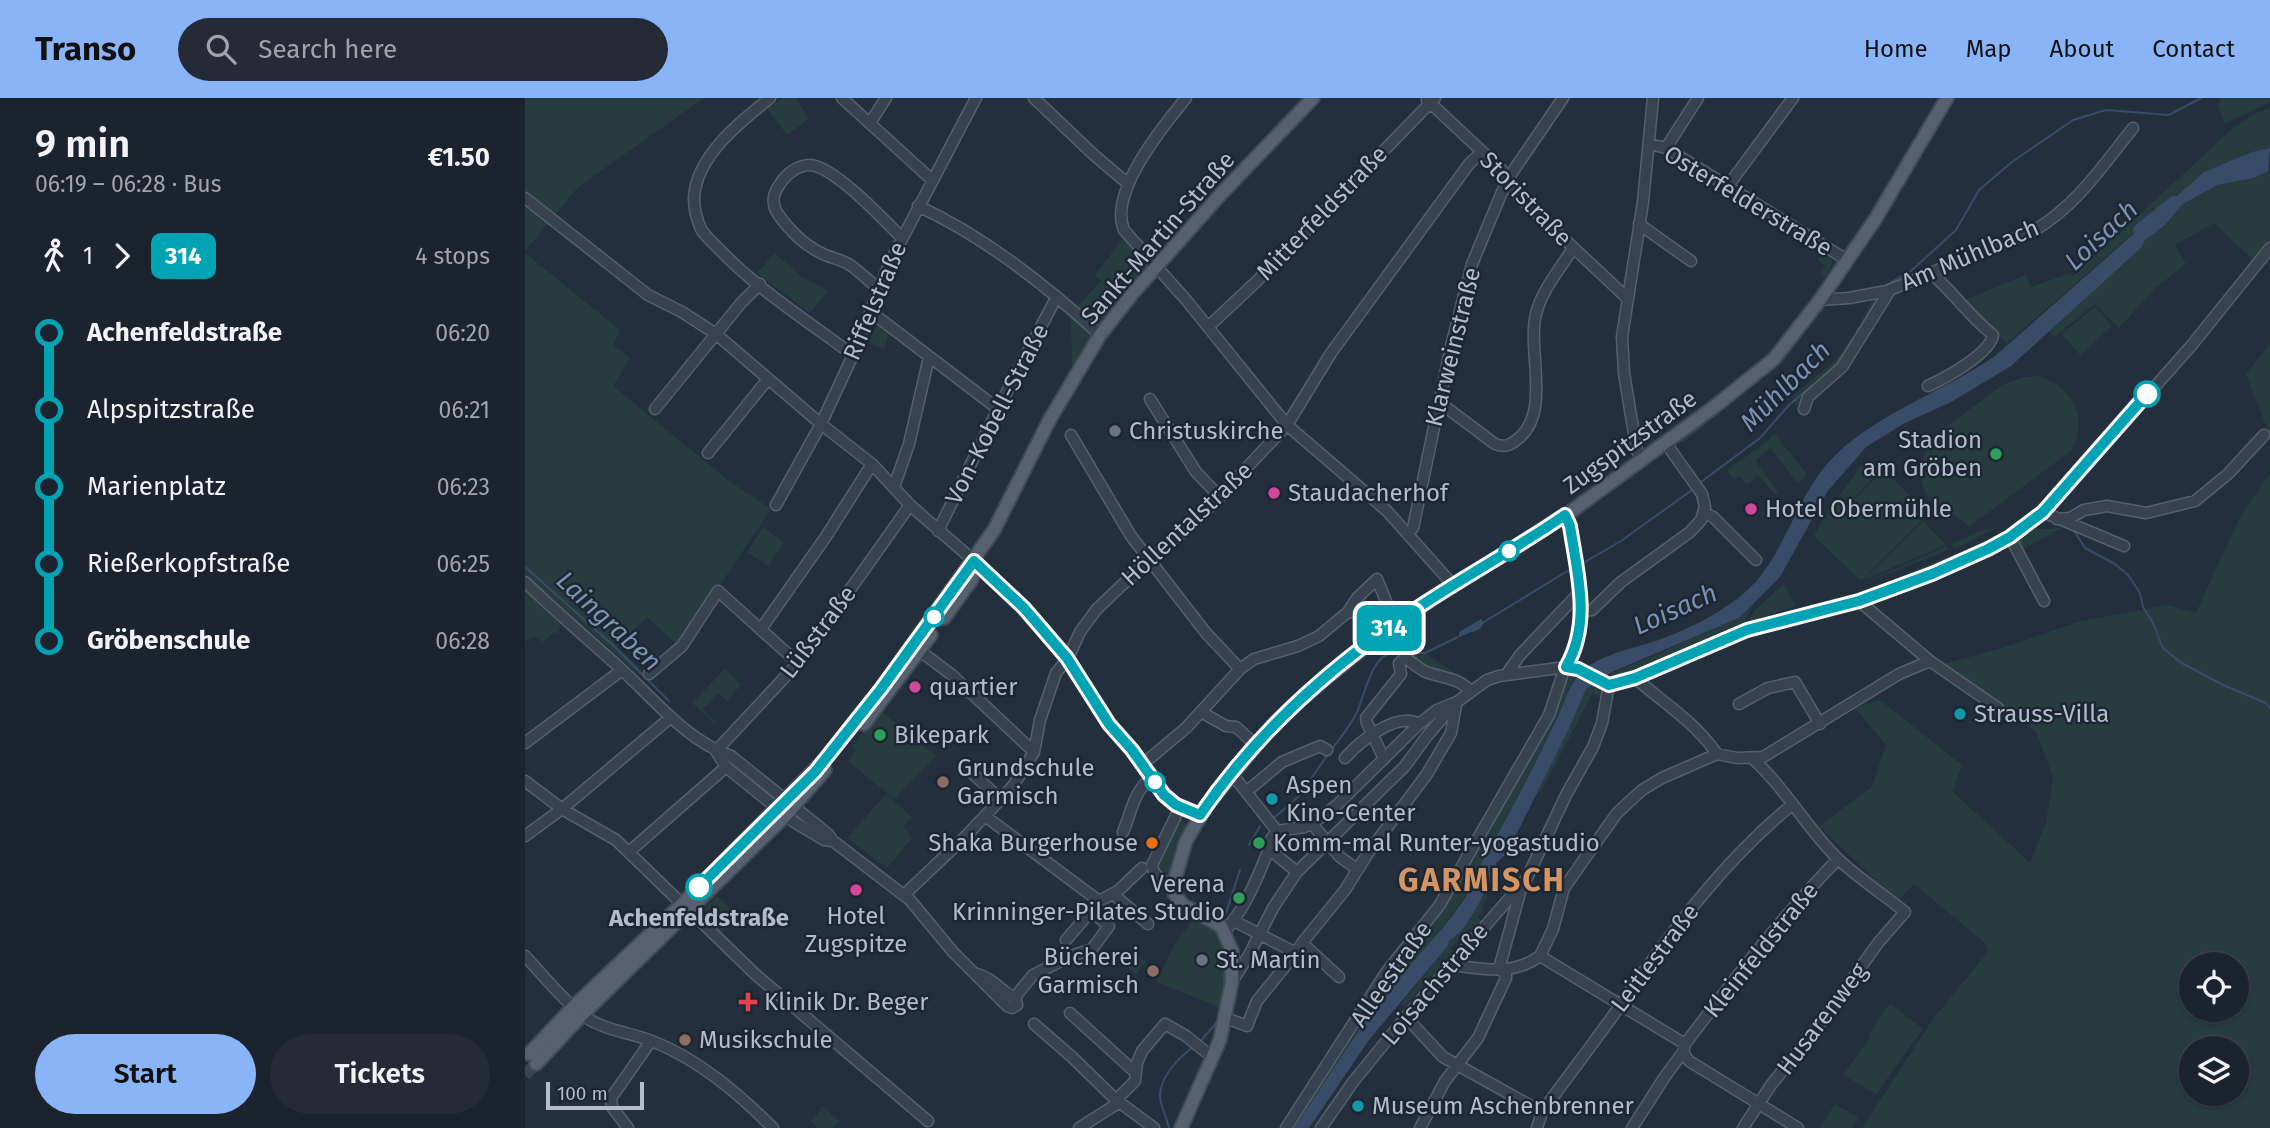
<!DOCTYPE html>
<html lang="en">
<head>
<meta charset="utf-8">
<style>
	:root { --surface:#1b232e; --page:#242b36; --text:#f1f3f6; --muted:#a0a4aa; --line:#39404a; --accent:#8ab4f8 }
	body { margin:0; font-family:"Fira Sans",sans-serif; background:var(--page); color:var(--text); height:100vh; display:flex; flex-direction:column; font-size:26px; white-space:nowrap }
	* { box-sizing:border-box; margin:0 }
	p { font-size:23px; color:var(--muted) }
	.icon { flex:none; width:38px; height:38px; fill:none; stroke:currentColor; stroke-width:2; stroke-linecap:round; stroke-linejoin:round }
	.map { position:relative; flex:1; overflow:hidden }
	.side { display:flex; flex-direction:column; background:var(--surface); width:525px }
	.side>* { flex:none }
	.badge { padding:0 14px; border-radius:10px; font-size:24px; line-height:46px }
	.fabs { position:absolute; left:1654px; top:854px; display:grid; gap:14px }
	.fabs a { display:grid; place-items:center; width:70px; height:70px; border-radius:50%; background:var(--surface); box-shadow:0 2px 5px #0004,0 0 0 2px var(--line); font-size:35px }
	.scale { position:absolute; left:21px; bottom:18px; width:98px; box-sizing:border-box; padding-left:7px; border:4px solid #b4bcc9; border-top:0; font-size:19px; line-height:24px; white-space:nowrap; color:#b4bcc9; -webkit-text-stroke:5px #1d2633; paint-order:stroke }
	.map>.badge { position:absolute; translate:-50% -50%; box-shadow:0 0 0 4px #fff }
	.legs { display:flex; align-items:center; gap:10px; height:77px; padding:0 35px; font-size:23px }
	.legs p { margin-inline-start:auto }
	.summary { display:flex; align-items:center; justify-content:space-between; height:119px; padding:0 35px }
	h1 { font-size:38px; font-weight:600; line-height:52px }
	.button { display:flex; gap:14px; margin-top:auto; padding:14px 35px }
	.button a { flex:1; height:80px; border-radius:42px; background:var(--accent); color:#111; font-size:28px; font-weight:600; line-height:80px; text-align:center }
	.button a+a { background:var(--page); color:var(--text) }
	ul { padding:0 35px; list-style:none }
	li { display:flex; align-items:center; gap:24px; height:77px; font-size:26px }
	li i { display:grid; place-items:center; width:10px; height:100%; margin:0 9px; background:currentColor }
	li i::after { content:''; width:18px; height:18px; margin:-9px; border:5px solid; border-radius:50%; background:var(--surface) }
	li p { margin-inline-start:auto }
	li:first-child i { background:linear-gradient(#0000 50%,currentColor 0) }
	li:last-child i { background:linear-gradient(currentColor 50%,#0000 0) }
	header { display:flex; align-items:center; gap:42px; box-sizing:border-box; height:98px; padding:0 35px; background:var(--accent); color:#111 }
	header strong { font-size:33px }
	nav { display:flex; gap:38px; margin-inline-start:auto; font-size:24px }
	.search { width:490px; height:63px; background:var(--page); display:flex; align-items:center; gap:18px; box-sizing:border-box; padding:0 24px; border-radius:38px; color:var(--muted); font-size:26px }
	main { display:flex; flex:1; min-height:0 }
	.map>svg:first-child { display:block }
	.green { fill:#263c3f; fill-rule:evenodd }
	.water { fill:#394c67 }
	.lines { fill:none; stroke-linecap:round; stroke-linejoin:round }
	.stream { stroke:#394c67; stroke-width:2 }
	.river { stroke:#394c67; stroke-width:12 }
	.major-tunnel { stroke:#3a4453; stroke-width:12; stroke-dasharray:12 6; stroke-linecap:butt }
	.minor-casing { stroke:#565f6c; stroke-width:13 }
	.major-casing { stroke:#414a57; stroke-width:16 }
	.minor { stroke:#38414e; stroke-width:10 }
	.major { stroke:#56606e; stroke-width:12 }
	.line-1-casing { stroke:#fff; stroke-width:16 }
	.line-1 { stroke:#00a3b4; stroke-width:10 }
	.stop-1-dot { fill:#fff; stroke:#00a3b4; stroke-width:3.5 }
	.worship-dot { fill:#6b7280; stroke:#1d2633; stroke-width:2.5 }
	.leisure-dot { fill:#2e9e5b; stroke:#1d2633; stroke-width:2.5 }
	.hotel-dot { fill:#d1479c; stroke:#1d2633; stroke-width:2.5 }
	.culture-dot { fill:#0f9aa8; stroke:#1d2633; stroke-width:2.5 }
	.education-dot { fill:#8d6e63; stroke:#1d2633; stroke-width:2.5 }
	.food-dot { fill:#e8710a; stroke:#1d2633; stroke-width:2.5 }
	.health-dot { fill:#e0444e; stroke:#1d2633; stroke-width:2.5 }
	.labels { text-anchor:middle; stroke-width:5; stroke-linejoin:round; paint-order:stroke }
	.street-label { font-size:24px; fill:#b4bcc9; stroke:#1d2633 }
	.poi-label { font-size:24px; fill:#b4bcc9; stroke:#1d2633; text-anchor:start }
	.stop-label { font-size:24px; font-weight:bold; fill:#b4bcc9; stroke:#1d2633 }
	.water-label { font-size:26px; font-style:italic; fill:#7c92b1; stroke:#1d2633 }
	.district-label { font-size:32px; font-weight:bold; letter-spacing:2px; fill:#d59563; stroke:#1d2633 }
</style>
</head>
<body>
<header>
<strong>Transo</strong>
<div class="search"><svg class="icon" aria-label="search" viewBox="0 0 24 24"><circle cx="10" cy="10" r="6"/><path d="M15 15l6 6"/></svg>Search here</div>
<nav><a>Home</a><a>Map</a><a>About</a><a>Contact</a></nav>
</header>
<main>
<section class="side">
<div class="summary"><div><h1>9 min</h1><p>06:19 – 06:28 · Bus</p></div><b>€1.50</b></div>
<div class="legs"><svg class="icon" aria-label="walk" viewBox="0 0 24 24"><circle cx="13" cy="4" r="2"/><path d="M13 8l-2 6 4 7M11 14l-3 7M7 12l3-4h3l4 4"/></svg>1<svg class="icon" aria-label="forward" viewBox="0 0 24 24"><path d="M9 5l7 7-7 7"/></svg><b class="badge" style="background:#00a3b4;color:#fff">314</b><p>4 stops</p></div>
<ul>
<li><i style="color:#00a3b4"></i><b>Achenfeldstraße</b><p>06:20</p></li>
<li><i style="color:#00a3b4"></i><span>Alpspitzstraße</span><p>06:21</p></li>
<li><i style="color:#00a3b4"></i><span>Marienplatz</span><p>06:23</p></li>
<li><i style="color:#00a3b4"></i><span>Rießerkopfstraße</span><p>06:25</p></li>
<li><i style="color:#00a3b4"></i><b>Gröbenschule</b><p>06:28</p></li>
</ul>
<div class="button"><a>Start</a><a>Tickets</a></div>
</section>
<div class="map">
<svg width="1745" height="1030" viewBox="0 0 1745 1030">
	<rect width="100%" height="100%" fill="#242f3e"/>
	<path class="green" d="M0 0H179L53 89 0 153Z
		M259 0H271L284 21 262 37 242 10Z
		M1696 0H1745V4L1700 26 1693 8Z
		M1745 10V50L1727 54 1679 74 1482 245 1458 224 1440 202 1500 177 1506 189 1545 175 1548 178 1706 32 1732 14Z
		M1745 70V143L1729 163 1689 125 1650 147 1661 166 1629 191 1594 230 1570 206 1529 239 1524 233 1618 148 1619 143 1639 128 1658 106 1692 87 1729 80Z
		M600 138 626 165 573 232 551 210 576 183 570 177Z
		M1298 154 1307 162 1306 170 1300 179 1295 176 1300 168 1292 162Z
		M0 155 95 232 88 247 105 260 88 288 204 383 246 411 154 548 122 519 92 549 120 575 117 579 36 507 116 582 113 585 0 481Z
		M250 155 276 178 303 193 285 215 232 175Z
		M1348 200H1359L1321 260 1290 292 1271 308 1266 299 1311 262 1334 228Z
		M1570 208 1587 228 1555 257 1537 236Z
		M546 216 571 236 547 274Z
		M356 226 365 232 359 251 343 244 352 227Z
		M1745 246V338L1721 276Z
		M1515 278C1548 290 1564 320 1546 353L1444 429C1434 416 1428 419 1416 411 1395 398 1391 373 1402 352L1398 346 1479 286 1499 279Z
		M1207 305 1158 345 1155 343Z
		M1249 335 1282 376 1273 386 1246 350 1230 362 1253 394 1250 396 1233 377 1222 387 1214 378 1209 381 1202 372 1243 343Z
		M1337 367 1347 374 1358 370 1297 434 1359 372 1403 416 1336 483 1289 438 1302 414Z
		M1745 375V1030H1337L1408 921 1463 854 1460 845 1389 786 1372 803 1294 728 1347 689 1361 647 1330 610 1355 602 1437 667 1427 693 1505 765 1521 724 1528 679 1511 634 1418 566 1477 550 1556 523 1643 507 1671 515 1714 421ZM1666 866H1712V912H1666ZM1666 950H1712V996H1666Z
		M1398 423 1421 447 1338 482Z
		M238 429 259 444 243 468 222 454Z
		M1534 429 1536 430 1499 451 1492 442 1509 431H1530Z
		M1471 430 1429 451 1426 446 1460 431Z
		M1422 448 1423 452 1334 487Z
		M1426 457 1427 460 1358 487V486Z
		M1259 486 1270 508 1224 524 1229 513Z
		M0 493 36 527 33 535 30 534 17 544 9 538 0 544Z
		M1231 503 1218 526 1199 532 1107 576 1084 577 1214 520Z
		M885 528 893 543 861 552 858 548 847 549Z
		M884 553 890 556 900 555 931 576 927 580 901 571 882 557Z
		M200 571 216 587 202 603 193 595 178 611 191 624 190 626 167 605Z
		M1044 576 1052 578 1045 587 1034 616 980 723 952 774 945 792 899 854 882 871 862 897 857 892 858 886 915 812 962 739 1017 639Z
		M1069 587 1077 594 1079 602 1067 596 1016 694 1013 693 1043 633 1061 591Z
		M356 613 411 658 369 701 323 663 331 652 327 648Z
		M361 696 387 719 378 729 387 740 362 770 322 740Z
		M655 721H657L660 727 645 779 629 770Z
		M959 796 963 798 958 808V812L953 820 958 825 950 833 945 830 925 851 932 856 913 877H906L880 908 876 906 922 849 925 842 931 839Z
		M192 798 213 818 196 836 175 815Z
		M668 822C675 826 688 829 694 835 706 847 697 893 694 909L631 884 650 845Z
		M610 856 621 864 611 877 602 869Z
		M854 896 859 900 769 1030H763Z
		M1365 905 1398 931 1351 996 1318 977 1346 938 1344 936Z
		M1310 1006 1333 1019 1327 1030H1295Z
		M297 1008 314 1023 307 1030H293L286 1023 296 1012 303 1018 295 1010Z"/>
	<path class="water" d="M1745 50 1743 73 1729 80 1692 87 1658 106 1639 128 1619 143 1618 148 1486 268 1426 304 1378 326 1341 349 1302 394 1255 479 1214 520 1087 574 1061 591 1043 633 995 729 979 758 971 765V771C962 789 943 833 925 842L922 849 844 942 784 1030H769C797 990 824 943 855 905 864 894 872 882 882 871 903 846 926 823 943 795 948 786 951 775 956 766 984 717 1010 667 1034 616 1040 603 1043 589 1053 578 1073 554 1113 551 1141 539 1166 530 1190 517 1212 501 1258 467 1266 408 1302 366 1344 318 1417 295 1470 258L1679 74 1727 54Z
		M956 521 959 525 955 531 934 539V534Z"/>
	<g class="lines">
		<path class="stream" d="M1358 189 1387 172 1431 132 1454 92 1487 64 1548 22 1581 12 1644 17 1676 0
			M1332 237 1352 201
			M1176 384 1235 340 1264 307 1311 268 1319 256
			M1548 431 1560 450 1590 466 1603 477 1615 495 1618 509 1628 525 1638 550 1655 564 1698 587 1741 605 1745 610
			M1058 465 1096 443 1167 392
			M0 469 90 549 144 603
			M959 524 1044 472
			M879 551 890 555H900L933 539
			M807 651C816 639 826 627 832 614 843 589 845 554 878 551
			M750 719 773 699 804 655
			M724 747 735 728
			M701 815 715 772
			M699 890 700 856
			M674 945 693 923
			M644 1030C642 1019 635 1008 635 998 635 978 655 959 669 948"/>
		<path class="river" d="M1614 132 1649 104"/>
		<path class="major-tunnel" d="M0 977 11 966"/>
		<g class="minor-casing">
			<path id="minor" d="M245 0C216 23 171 58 169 100 169 109 172 122 176 131 180 138 188 145 194 151 232 191 284 224 328 257
				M317 0 407 82
				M509 0 569 57 602 85
				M661 0C638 28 583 95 599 132L662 203 762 327 862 413 928 487
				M902 2 977 72 986 91 1102 200
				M345 25 361 0
				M1124 46 1141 50 1322 162
				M1141 50 1173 0
				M1202 89 1268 0
				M0 100 123 197 157 214 191 236 296 326 347 366 385 407 456 469 499 510 543 560 584 626 606 652 640 697 651 707 675 717
				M393 108C460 139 521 187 575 237
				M1114 126 1166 163
				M354 191C344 183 335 174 325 167 316 161 305 160 296 155 279 147 263 131 253 116 246 106 248 95 255 86 261 76 273 67 285 67 309 68 360 123 377 140
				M1295 202 1324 200 1362 193 1510 132C1552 107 1578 67 1608 30
				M346 214 473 311
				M683 229 732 183 910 0
				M1403 288C1420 280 1465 256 1468 237 1445 219 1429 195 1407 176
				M625 301 671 374 695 399
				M914 304 970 346C980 350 986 347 994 340 1026 313 1002 252 1011 216 1016 193 1036 170 1048 150
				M130 311 216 205 235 186
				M1279 311 1283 299 1317 269 1365 192
				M546 337 606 438 681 535 715 571
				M183 355 243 281
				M1118 361 1112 353 1109 336 1099 275 1097 239 1118 104 1128 0
				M369 389 384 346 404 259
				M251 407 296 326 328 257 365 164 451 0
				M1518 414 1599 448
				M1179 415 1188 419 1231 462
				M1532 421 1545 420 1559 412 1582 408 1621 415 1670 403 1703 376 1739 337
				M413 433 473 311 531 200
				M883 435 888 430 926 248 947 166 982 82 1038 0
				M1485 439 1519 503
				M0 484C31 514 64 542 96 571 130 602 162 643 206 658L303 736 308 743 385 802 428 854 482 908 487 910 492 907 491 901C476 893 467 879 449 875
				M1334 503 1405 563 1473 610
				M1058 513 1067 512 1096 484 1165 434 1176 422 1180 409 1177 396 1140 344
				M823 514 832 500 852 481 863 508
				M236 531 300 440 347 366
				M391 550 427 577 509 654
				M124 576 157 548 193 493 273 565
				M981 577 995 557 1055 494
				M1110 580C1140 606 1169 623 1192 656
				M1214 606 1243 590 1270 584 1295 626
				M676 614 701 628 711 629 731 647
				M0 645 97 572
				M191 653 273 565 385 407
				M191 653 201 669 269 724 299 742 308 743
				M820 660C834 644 872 613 894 626
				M859 661 842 625 841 620 876 576 874 565 880 560C887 564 892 569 899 573 914 580 934 579 945 593
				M618 666 661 630 715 571 729 561 773 548 794 538 823 514H834L863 508 871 525
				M448 676 472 698 474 703
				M707 676 752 733
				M0 683 37 711 91 742 157 806
				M721 694 757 664 795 648 802 652
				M460 718 574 803
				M787 726 815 759 832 771
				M752 733 779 729 787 726 812 707 894 626 912 612 932 604 962 582 974 578 1041 569 1053 571 1084 587 1103 582 1221 532 1334 503 1406 477 1446 460 1485 439 1518 414 1588 336 1666 248 1745 150
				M598 734C607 713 608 694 627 679
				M0 738 37 711 145 620
				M744 751 772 774
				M105 753 201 669
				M649 787C639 785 628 778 627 767L655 709
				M588 796 623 826
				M379 797 442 737 488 688 509 654 515 622 531 575 543 560 555 534 571 512 597 487 678 416 762 327 806 255 944 66 957 54
				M165 813 230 876 403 1023
				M709 823 771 855 777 845 814 879
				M699 834C721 810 732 780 744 751V744L752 733
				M541 842 566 813
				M777 845 820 792 843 755 902 676 926 635 931 607
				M0 858C18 877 36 900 56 916 76 932 104 934 127 943 173 961 213 995 248 1030
				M1015 858 1028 831 1039 790 1092 715 1117 692 1137 680 1192 656 1212 660 1238 659 1374 576 1405 563
				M927 867C958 871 988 878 1015 858L1160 946 1158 954 1164 963 1273 1030
				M974 871 997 787
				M708 882 724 857 748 810 772 774 880 668 902 638 931 604
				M490 899 508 877 546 858 567 851 584 828 566 813 574 803 593 793 617 770
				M545 915 611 975
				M881 919 918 959 1017 1014
				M701 920 722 928 732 903 771 855
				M509 926 547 959 590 1001 629 1030
				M1160 946C1209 882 1257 818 1313 761
				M591 1002 610 983 612 965 617 953 640 926 661 938 688 960
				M103 1030 87 1009 86 1000 126 943
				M554 1030 595 1004
				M761 1030 862 873 914 808 1024 617 1038 575 1049 556 1058 513 1045 428 1040 417
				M796 1030 828 984 881 919 1002 780 1041 697 1068 649 1077 625 1084 587
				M895 1030 920 983 953 940 981 880V876L974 871
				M1012 1030 1017 1014C1043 978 1071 942 1097 905 1147 833 1199 762 1268 706
				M1107 1030 1139 980 1158 954
				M1218 1030 1246 987 1300 919 1353 845 1380 814C1358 796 1333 780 1312 760 1281 729 1260 690 1228 661"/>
		</g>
		<g class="major-casing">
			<path id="major" d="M419 520 447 481
				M339 626 406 537
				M4 956 49 908 157 806 303 658 356 591 469 432 525 321 575 237 608 195 695 97 788 0
				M11 966 57 917 261 717 300 672
				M656 1030 695 942 707 883V853L696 828 658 807 649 795V784L661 743 682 707 747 628 775 601 841 548 898 506 1044 415 1189 309 1249 261 1295 202 1351 120 1422 0"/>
		</g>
		<use href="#minor" class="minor"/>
		<use href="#major" class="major"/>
	</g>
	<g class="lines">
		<g class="line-1-casing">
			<path id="line-1" d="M174 789 290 674 356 591 449 463 499 510 542 560 584 626 607 652 639 697 651 707 675 717C733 632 814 561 900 505 946 475 995 448 1040 417L1045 428C1052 475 1067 524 1041 569L1053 571 1084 587 1110 580 1222 532 1334 503 1407 476 1463 451 1485 439 1518 414 1622 296"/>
		</g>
		<use href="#line-1" class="line-1"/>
	</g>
	<g class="stop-1-dot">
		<circle cx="1622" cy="296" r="12"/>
		<circle cx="984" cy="453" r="9"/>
		<circle cx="409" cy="519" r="9"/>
		<circle cx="630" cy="684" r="9"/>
		<circle cx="174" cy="789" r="12"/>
	</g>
	<g class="worship-dot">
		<circle cx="590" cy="333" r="7"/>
		<circle cx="677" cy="862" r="7"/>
	</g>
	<g class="leisure-dot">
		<circle cx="1471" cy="356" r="7"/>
		<circle cx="355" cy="637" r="7"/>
		<circle cx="734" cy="745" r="7"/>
		<circle cx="714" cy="800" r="7"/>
	</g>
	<g class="hotel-dot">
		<circle cx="749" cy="395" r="7"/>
		<circle cx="1226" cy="411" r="7"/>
		<circle cx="390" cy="589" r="7"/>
		<circle cx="331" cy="792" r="7"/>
	</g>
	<g class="culture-dot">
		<circle cx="1435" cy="616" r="7"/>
		<circle cx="747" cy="701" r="7"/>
		<circle cx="833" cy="1008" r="7"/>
	</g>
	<g class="education-dot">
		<circle cx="418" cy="684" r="7"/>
		<circle cx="628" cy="873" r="7"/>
		<circle cx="160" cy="942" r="7"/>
	</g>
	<circle class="food-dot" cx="627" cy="745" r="7"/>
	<path class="health-dot" d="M219.5 893.5h7v7h7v7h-7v7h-7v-7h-7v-7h7z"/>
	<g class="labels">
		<g class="street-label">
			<text transform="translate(1001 101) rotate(46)" y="8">Storistraße</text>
			<text transform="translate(1223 103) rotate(31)" y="8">Osterfelderstraße</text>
			<text transform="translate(797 115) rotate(-46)" y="8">Mitterfeldstraße</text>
			<text transform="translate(633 140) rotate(-49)" y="8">Sankt-Martin-Straße</text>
			<text transform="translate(1445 157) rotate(-23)" y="8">Am Mühlbach</text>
			<text transform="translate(350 203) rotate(-67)" y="8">Riffelstraße</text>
			<text transform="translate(928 249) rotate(-76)" y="8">Klarweinstraße</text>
			<text transform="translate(472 316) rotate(-63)" y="8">Von-Kobell-Straße</text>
			<text transform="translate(1105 344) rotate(-36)" y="8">Zugspitzstraße</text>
			<text transform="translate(662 426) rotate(-43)" y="8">Höllentalstraße</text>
			<text transform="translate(293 534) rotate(-53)" y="8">Lüßstraße</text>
			<text transform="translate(1236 852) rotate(-51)" y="8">Kleinfeldstraße</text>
			<text transform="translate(1130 860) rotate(-53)" y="8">Leitlestraße</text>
			<text transform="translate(866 876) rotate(-55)" y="8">Alleestraße</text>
			<text transform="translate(910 886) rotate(-50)" y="8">Loisachstraße</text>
			<text transform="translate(1297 921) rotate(-53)" y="8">Husarenweg</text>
		</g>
		<g class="poi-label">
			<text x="604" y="341">Christuskirche</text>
			<text x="1457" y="350" text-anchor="end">Stadion<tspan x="1457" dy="28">am Gröben</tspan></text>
			<text x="763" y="403">Staudacherhof</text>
			<text x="1240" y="419">Hotel Obermühle</text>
			<text x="404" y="597">quartier</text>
			<text x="1449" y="624">Strauss-Villa</text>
			<text x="369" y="645">Bikepark</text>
			<text x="432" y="678">Grundschule<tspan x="432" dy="28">Garmisch</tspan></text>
			<text x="761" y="695">Aspen<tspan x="761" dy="28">Kino-Center</tspan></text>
			<text x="613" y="753" text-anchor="end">Shaka Burgerhouse</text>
			<text x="748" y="753">Komm-mal Runter-yogastudio</text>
			<text x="700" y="794" text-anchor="end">Verena<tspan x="700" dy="28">Krinninger-Pilates Studio</tspan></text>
			<text x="331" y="826" text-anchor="middle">Hotel<tspan x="331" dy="28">Zugspitze</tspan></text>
			<text x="614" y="867" text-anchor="end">Bücherei<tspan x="614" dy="28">Garmisch</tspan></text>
			<text x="691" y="870">St. Martin</text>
			<text x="239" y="912">Klinik Dr. Beger</text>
			<text x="174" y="950">Musikschule</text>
			<text x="847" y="1016">Museum Aschenbrenner</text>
		</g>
		<g class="stop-label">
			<text x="174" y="828">Achenfeldstraße</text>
		</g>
		<g class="water-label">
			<text transform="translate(1576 137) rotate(-43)" y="9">Loisach</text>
			<text transform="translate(1260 288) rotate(-45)" y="9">Mühlbach</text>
			<text transform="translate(1150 511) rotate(-24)" y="9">Loisach</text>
			<text transform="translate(84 523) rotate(43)" y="9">Laingraben</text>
		</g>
		<g class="district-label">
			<text x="957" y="793">GARMISCH</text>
		</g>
	</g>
</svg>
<div class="fabs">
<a><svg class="icon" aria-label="locate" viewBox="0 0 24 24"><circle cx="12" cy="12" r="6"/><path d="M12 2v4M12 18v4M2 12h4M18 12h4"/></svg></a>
<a><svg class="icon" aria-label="layers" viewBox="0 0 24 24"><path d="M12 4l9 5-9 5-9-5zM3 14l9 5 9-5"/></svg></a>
</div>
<div class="scale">100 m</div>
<b class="badge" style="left:864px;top:530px;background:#00a3b4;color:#fff">314</b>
</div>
</main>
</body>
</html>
